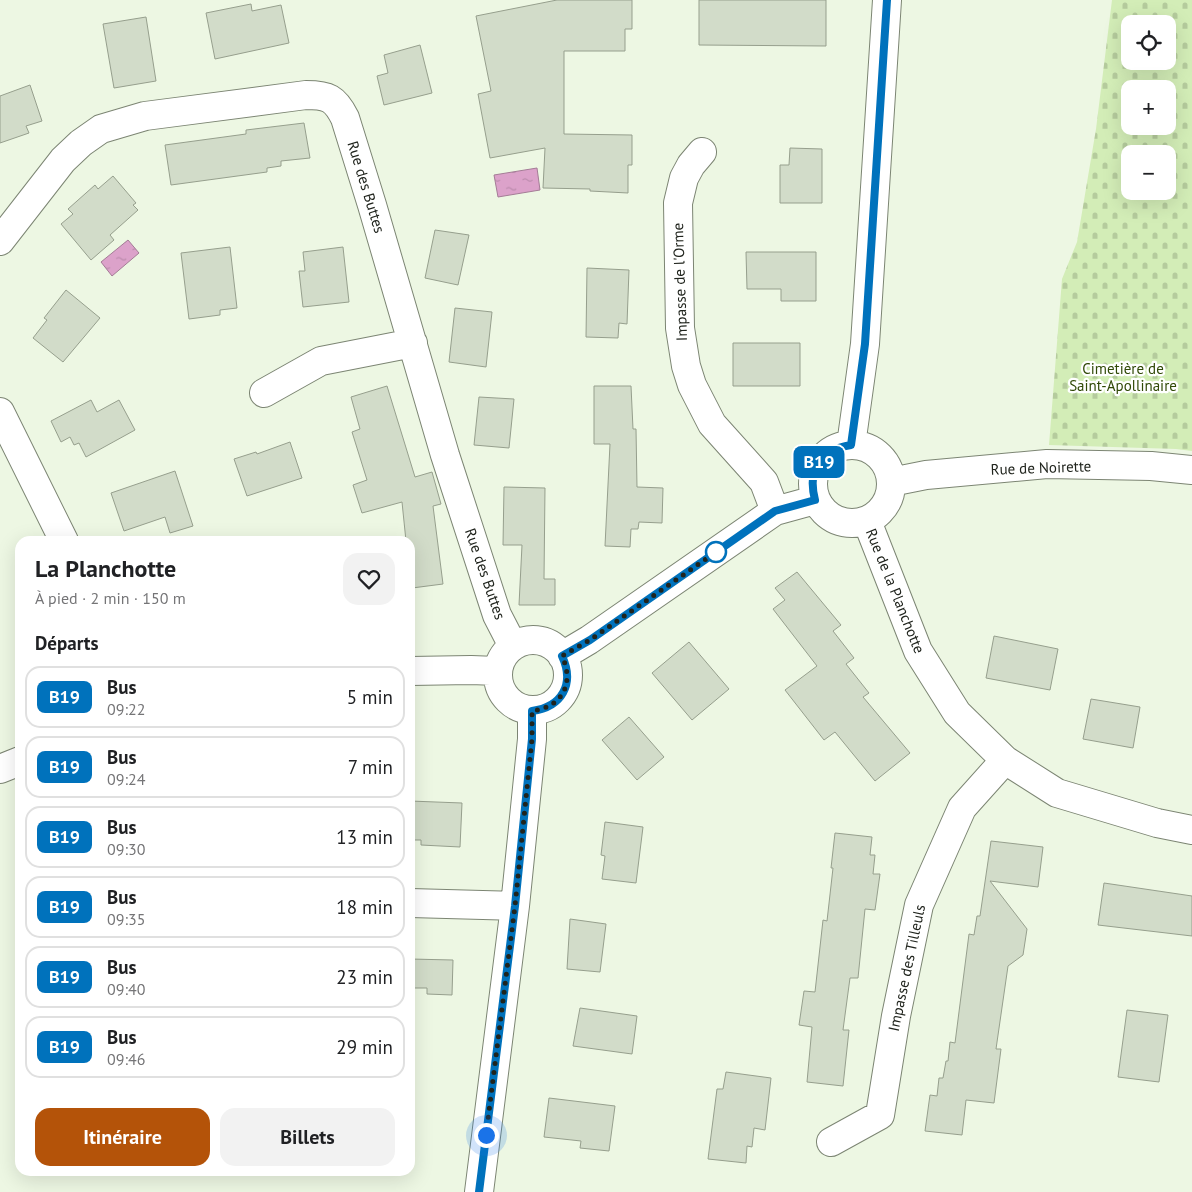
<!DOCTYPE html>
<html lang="fr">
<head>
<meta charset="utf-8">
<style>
	:root { --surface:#fff; --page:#f2f2f2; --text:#202124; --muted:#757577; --line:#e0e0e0; --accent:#b45309 }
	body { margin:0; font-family:"PT Sans",sans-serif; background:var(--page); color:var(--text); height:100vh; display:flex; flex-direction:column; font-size:19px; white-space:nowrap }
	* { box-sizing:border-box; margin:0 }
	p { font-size:16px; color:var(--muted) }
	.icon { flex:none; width:28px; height:28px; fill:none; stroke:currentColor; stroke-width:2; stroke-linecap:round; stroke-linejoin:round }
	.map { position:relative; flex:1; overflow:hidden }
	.details { position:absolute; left:15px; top:536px; width:400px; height:640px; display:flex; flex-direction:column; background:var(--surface); border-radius:15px; box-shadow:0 5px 20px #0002 }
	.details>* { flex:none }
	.badge { padding:0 10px; border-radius:8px; font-size:18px; line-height:32px }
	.controls { position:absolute; left:1121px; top:15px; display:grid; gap:10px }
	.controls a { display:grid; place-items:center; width:55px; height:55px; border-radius:10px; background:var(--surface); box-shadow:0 5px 20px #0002; font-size:25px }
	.you { position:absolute; width:25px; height:25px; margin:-12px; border:4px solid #fff; border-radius:50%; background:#1a73e8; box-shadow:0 0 0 8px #1a73e833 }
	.map>.badge { position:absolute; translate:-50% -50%; box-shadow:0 0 0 2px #fff }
	h2 { padding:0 20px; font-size:19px; line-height:45px }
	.round { display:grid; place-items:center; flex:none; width:52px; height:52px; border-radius:15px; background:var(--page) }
	.head { display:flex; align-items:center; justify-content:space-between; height:85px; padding:0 20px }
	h1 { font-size:24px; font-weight:800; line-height:38px }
	.primary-button { display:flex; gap:10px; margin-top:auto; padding:10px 20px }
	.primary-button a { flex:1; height:58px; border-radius:15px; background:var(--accent); color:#fff; font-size:20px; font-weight:800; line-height:58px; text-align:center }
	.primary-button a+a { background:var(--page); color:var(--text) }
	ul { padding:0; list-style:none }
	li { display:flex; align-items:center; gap:15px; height:62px; margin:0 10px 8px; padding:0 10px; border:2px solid var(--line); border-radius:15px }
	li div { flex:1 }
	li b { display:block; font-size:19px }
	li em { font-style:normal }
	li .badge { min-width:55px; font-weight:700; text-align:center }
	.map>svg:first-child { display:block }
	.cemetery { fill:url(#cemetery-stones); fill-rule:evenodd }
	.water { fill:url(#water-ripples); stroke:#a47c96 }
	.building { fill:#d2dcc9; stroke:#969f8d }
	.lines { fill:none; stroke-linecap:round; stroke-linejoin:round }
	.street-casing { stroke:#7c8573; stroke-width:30 }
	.street { stroke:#fff; stroke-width:28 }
	.line-casing { stroke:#fff; stroke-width:11 }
	.line { stroke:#0072bc; stroke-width:8 }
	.walk { stroke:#20241d; stroke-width:5; stroke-dasharray:0 9 }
	.stop-dot { fill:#fff; stroke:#0072bc; stroke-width:2.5 }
	.labels { text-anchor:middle; stroke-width:4.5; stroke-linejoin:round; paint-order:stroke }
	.street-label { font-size:15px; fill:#20241d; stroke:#fff }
	.park-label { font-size:15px; fill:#304906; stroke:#fff }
</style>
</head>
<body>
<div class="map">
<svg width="1192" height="1192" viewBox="0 0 1192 1192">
	<defs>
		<pattern id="cemetery-stones" width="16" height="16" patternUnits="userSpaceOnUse" patternTransform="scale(1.25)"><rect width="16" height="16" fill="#d3edb7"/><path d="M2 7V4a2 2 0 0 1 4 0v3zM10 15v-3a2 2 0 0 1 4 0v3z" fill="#b5cb9d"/></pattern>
		<pattern id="water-ripples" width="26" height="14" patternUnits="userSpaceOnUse" patternTransform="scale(1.25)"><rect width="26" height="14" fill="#dca2ca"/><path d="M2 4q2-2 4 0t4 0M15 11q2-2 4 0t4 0" fill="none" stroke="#bc8bad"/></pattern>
	</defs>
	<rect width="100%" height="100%" fill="#edf7e3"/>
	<path class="cemetery" d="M1112 0H1192V451L1176 449 1049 445 1062 279 1077 242 1096 129ZM1130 24H1168V61H1130ZM1130 89H1168V126H1130ZM1130 154H1168V191H1130Z"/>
	<path class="water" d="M537 168 540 190 498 197 494 175Z
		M128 240 139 253 112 276 101 262Z"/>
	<path class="building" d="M557 0H632V29H625V51H564V134L632 135V165H628V193L590 191V189L543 188 545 148 490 158 478 94 491 91 476 16Z
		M699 0H826V46L699 45Z
		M251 4 252 11 281 5 289 43 215 59 206 13Z
		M146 17 156 81 114 88 103 24Z
		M420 45 432 93 384 105 377 76 388 73 384 55Z
		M30 85 42 121 26 126 29 133 0 143V96Z
		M304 123 310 158 281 161V166L267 168V172L171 185 165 145 246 134V130Z
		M790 148 822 149V203H780V165H789Z
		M113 176 136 203 133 205 138 210 110 235 114 240 91 260 61 224 73 214 68 209 95 185 98 189Z
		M435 230 469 235 458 285 425 278Z
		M230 247 237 308 220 310V315L189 319 181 253Z
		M343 247 349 302 303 307 299 271H305L303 252Z
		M746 252H816V301H781V289H747Z
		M587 268 629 270 627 324 619 323 618 338 586 337Z
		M66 290 100 318 63 362 33 338 47 320 44 318Z
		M455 308 492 312 486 367 449 362Z
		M733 343H800V386H733Z
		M387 386 415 477 432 472 441 504 433 506 443 584 412 588 410 541H406L402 502 362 513 353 485 367 480 352 432 360 429 351 397Z
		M594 386H631L633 429H636L637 487 663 488 662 523 639 522 638 529H631L630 547 605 546 610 444H594Z
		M479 397 514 399 509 448 474 445Z
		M91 400 97 412 119 400 135 430 86 457 79 443 74 445 70 437 61 442 51 421Z
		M290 442 302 478 247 496 234 459 256 452 257 454Z
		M175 471 193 526 170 533 165 517 124 531 111 493Z
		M504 487 545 488 544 579H555V605H519L522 545H503Z
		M797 572 841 625 833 631 854 658 846 664 869 693 863 697 910 753 875 781 835 732 824 740 785 690 817 666 773 609 785 600 775 588Z
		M994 636 1058 649 1050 690 986 678Z
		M689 642 729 689 692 720 652 673Z
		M1091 699 1140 707 1133 748 1083 739Z
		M629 717 664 757 637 780 602 740Z
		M410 801 462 803 460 847 421 845V840H410Z
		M605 822 643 827 636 883 602 879 605 856 601 855Z
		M835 833 872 837 870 855H875L873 874H880L875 910 865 909 858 978H850L843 1030H849L843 1086 807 1082 812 1027 799 1025 804 991 815 992 823 920 827 921 833 868H831Z
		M991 841 1043 847 1038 887 990 881 1027 929 1023 955 1008 966 996 1049H1001L994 1103 966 1100 962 1135 925 1131 930 1095 937 1096 939 1078H943L946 1061H948L950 1042 955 1043 969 934 974 935 977 916H980Z
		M1104 883 1192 896V936L1098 925Z
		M570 919 606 924 600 972 567 969Z
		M410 959 453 960 452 995 427 994V988H410Z
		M580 1008 637 1016 632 1054 573 1046Z
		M1127 1010 1168 1015 1159 1082 1118 1077Z
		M726 1072 771 1078 765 1130 754 1128 752 1147 747 1146 746 1163 708 1159 717 1089H723Z
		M549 1098 615 1106 609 1151 580 1148 581 1141 544 1137Z"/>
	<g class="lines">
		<g class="street-casing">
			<path id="street" d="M702 152 691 165 684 178 678 203 680 328 686 366 692 385 712 424 764 482 775 511
				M0 241 63 160 81 143 101 129 145 116 306 95C328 95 335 98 345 118L372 205 445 455 497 615 513 646
				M264 393 321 361 413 343
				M0 412 64 541
				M813 484a39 39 0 1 1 78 0a39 39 0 1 1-78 0Z
				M851 445 865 344 887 0
				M891 482 926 475 1047 464 1151 466 1192 470
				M867 521 918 651 957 713 1005 760 1057 793 1157 823 1192 830
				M498 675a35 35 0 1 1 70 0a35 35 0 1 1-70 0Z
				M562 656 589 640 775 511 815 500
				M410 671 471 670 497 671
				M0 769 20 761
				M410 903 515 906
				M831 1142 880 1115 896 1016 919 905 962 808 1005 760
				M479 1192 515 906 532 739V711"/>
		</g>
		<use href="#street" class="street"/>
	</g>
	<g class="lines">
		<g class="line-casing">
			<path id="line" d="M479 1192 515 906 532 739V711C562 707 575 684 562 656L590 640 775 511 815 500C807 469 820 450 851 445L865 344 887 0"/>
		</g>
		<use href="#line" class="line"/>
		<path class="walk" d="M486 1135 515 906 532 739V711C562 707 575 684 562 656L590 640 716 552"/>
	</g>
	<circle class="stop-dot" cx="716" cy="552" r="10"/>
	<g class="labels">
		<g class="street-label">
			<text transform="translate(366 187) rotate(73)" y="5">Rue des Buttes</text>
			<text transform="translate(680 282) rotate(-92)" y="5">Impasse de l'Orme</text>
			<text transform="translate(1041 468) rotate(-2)" y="5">Rue de Noirette</text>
			<text transform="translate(485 574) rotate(71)" y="5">Rue des Buttes</text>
			<text transform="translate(895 591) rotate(68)" y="5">Rue de la Planchotte</text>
			<text transform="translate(907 968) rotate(-78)" y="5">Impasse des Tilleuls</text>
		</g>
		<g class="park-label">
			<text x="1123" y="374">Cimetière de<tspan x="1123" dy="17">Saint-Apollinaire</tspan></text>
		</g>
	</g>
</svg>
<div class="controls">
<a><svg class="icon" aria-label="locate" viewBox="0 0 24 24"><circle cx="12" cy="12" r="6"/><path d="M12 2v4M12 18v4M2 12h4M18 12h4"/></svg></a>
<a>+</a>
<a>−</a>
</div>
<div class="you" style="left:486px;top:1135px"></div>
<b class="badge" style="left:819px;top:462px;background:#0072bc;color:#fff">B19</b>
<section class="details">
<div class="head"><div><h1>La Planchotte</h1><p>À pied · 2 min · 150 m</p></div><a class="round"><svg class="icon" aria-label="heart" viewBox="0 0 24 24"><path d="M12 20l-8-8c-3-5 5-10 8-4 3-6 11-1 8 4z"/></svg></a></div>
<h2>Départs</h2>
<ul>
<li><span class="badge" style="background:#0072bc;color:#fff">B19</span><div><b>Bus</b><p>09:22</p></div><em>5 min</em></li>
<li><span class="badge" style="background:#0072bc;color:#fff">B19</span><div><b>Bus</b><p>09:24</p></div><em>7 min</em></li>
<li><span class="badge" style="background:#0072bc;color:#fff">B19</span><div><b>Bus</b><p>09:30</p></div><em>13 min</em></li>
<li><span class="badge" style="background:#0072bc;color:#fff">B19</span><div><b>Bus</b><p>09:35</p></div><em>18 min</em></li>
<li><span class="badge" style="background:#0072bc;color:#fff">B19</span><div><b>Bus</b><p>09:40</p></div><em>23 min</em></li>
<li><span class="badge" style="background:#0072bc;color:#fff">B19</span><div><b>Bus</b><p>09:46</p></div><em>29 min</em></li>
</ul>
<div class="primary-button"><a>Itinéraire</a><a>Billets</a></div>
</section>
</div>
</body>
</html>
